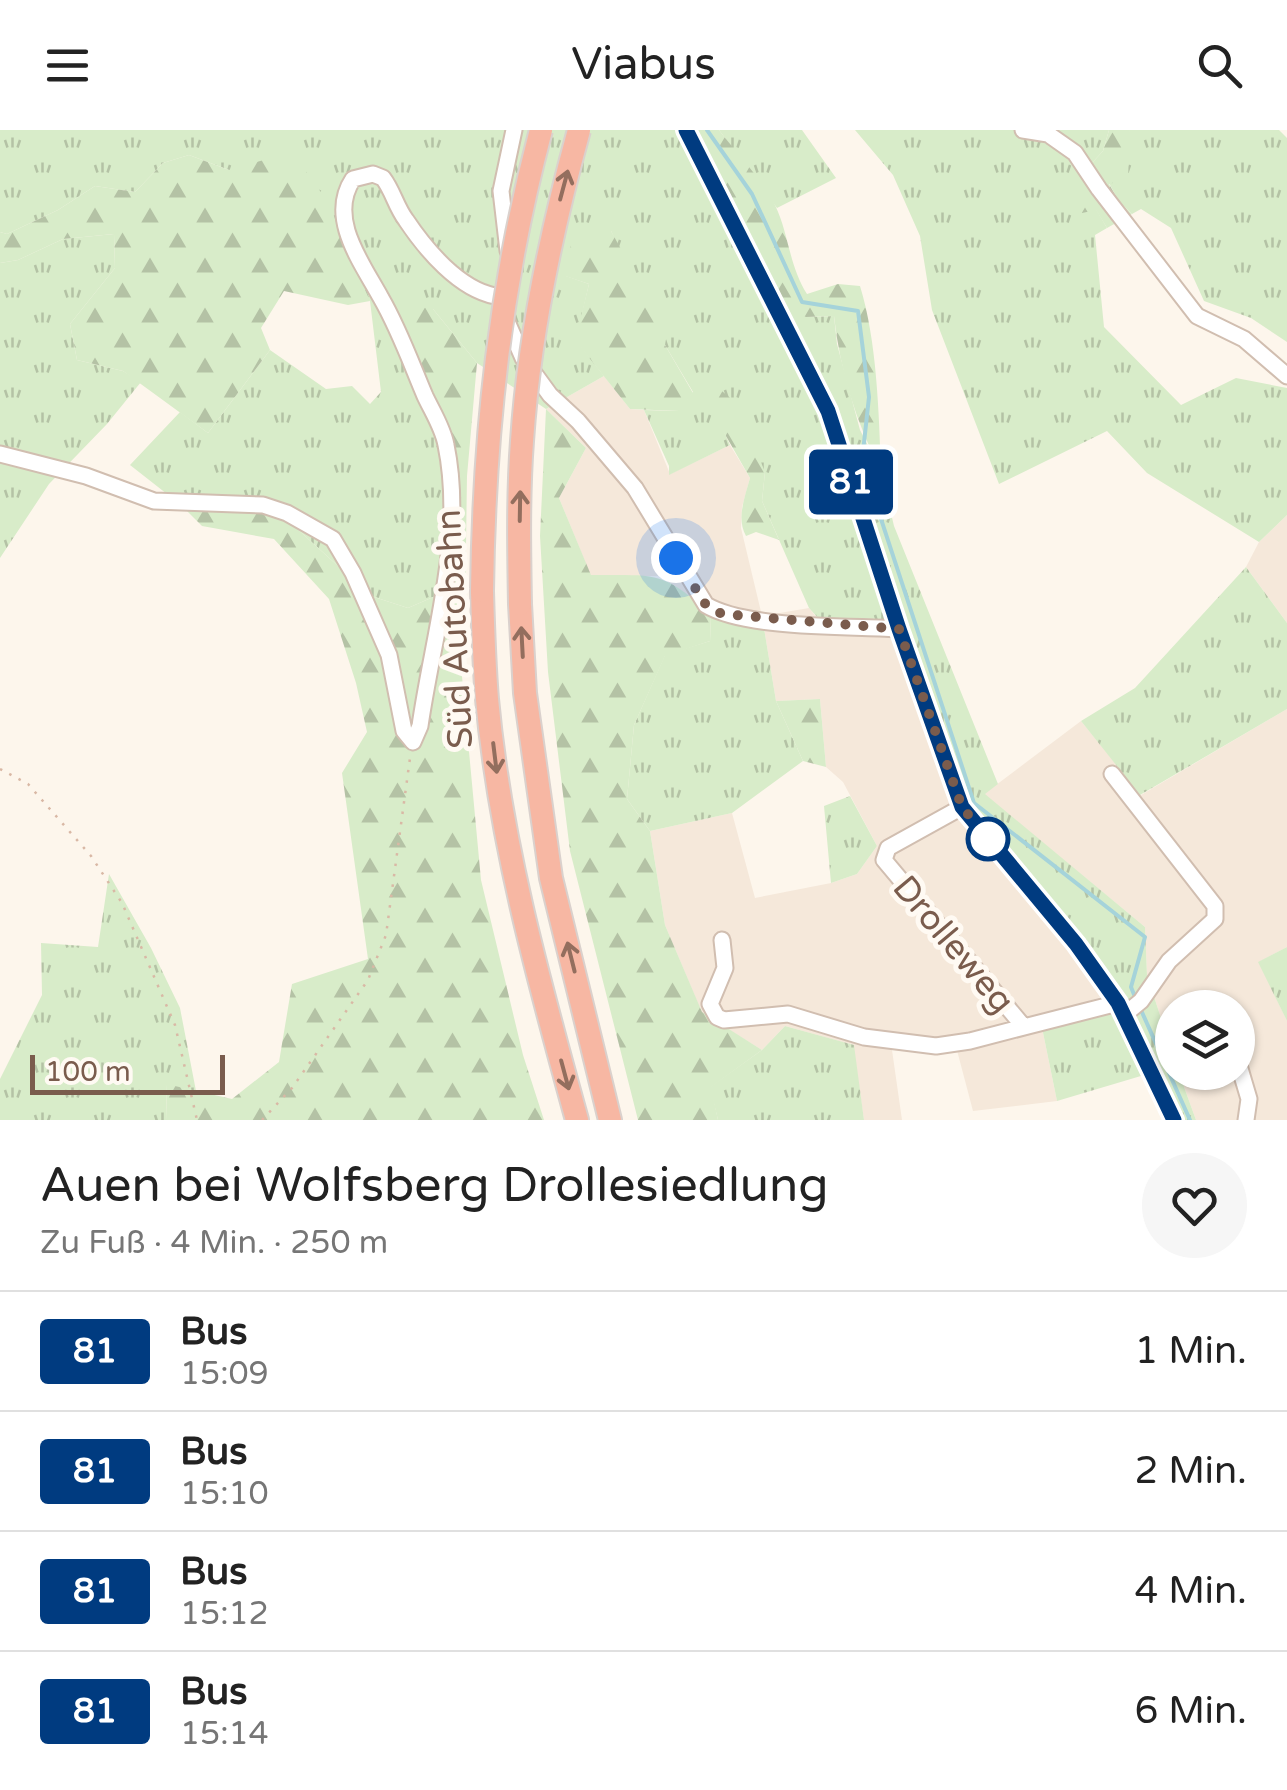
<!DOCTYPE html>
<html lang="de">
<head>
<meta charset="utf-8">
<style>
	:root { --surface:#fff; --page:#f6f6f6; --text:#222; --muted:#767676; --line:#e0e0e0 }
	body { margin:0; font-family:"Varela Round",sans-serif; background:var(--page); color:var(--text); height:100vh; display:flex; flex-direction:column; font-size:38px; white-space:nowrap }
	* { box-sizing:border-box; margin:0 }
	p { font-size:32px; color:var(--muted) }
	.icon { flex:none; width:55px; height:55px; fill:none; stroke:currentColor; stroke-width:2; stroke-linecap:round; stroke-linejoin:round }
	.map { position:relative; height:990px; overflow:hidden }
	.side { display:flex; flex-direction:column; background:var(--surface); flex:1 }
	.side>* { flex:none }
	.badge { padding:0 20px; border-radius:8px; font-size:35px; line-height:65px }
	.buttons { position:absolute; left:1155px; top:860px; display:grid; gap:20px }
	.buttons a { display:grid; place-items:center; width:100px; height:100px; border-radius:50%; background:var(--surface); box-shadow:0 2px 8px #0004; font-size:50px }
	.scale { position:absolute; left:30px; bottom:25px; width:195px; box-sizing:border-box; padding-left:10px; border:5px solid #7a5c4d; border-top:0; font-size:28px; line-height:35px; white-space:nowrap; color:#7a5c4d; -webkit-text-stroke:8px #fffaf3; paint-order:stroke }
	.you { position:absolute; width:50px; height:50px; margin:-25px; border:8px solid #fff; border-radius:50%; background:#1a73e8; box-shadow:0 0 0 15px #1a73e833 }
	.map>.badge { position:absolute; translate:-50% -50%; box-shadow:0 0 0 5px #fff }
	.round { display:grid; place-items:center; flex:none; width:105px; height:105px; border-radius:52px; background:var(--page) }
	.headline { display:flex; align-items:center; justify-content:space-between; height:170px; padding:0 40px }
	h1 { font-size:48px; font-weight:600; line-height:75px }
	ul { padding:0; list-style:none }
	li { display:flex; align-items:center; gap:30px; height:120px; padding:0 40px; border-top:2px solid var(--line) }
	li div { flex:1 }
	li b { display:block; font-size:38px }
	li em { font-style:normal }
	li .badge { min-width:110px; font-weight:700; text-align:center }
	header { display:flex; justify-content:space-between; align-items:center; height:130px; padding:0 40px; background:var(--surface); font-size:45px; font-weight:600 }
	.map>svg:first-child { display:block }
	.residential { fill:#f5e8da }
	.grass { fill:url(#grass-tufts) }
	.forest { fill:url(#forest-firs) }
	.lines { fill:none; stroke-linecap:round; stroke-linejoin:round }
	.stream { stroke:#a5d3da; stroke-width:4 }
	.minor-casing { stroke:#d1beb0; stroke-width:19 }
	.highway-casing { stroke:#dad1cd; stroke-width:26 }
	.path { stroke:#d9b8a5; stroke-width:2.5; stroke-dasharray:2.5 8; stroke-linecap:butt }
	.minor { stroke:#fff; stroke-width:15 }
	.highway { stroke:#f7b7a3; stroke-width:22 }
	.highway-bridge-casing { stroke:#dad1cd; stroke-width:26; stroke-linecap:butt }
	.highway-bridge { stroke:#f7b7a3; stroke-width:22 }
	.oneway { stroke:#936e5e }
	.line-casing { stroke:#fff; stroke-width:22 }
	.line { stroke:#003b80; stroke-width:15 }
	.walk { stroke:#7a5c4d; stroke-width:10; stroke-dasharray:0 18 }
	.stop-dot { fill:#fff; stroke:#003b80; stroke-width:5 }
	.labels { text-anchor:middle; stroke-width:10; stroke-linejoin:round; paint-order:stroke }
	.street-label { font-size:35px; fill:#7a5c4d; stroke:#fffaf3 }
</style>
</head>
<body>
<header><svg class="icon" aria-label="menu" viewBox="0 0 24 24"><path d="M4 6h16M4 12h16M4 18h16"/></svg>Viabus<svg class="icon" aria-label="search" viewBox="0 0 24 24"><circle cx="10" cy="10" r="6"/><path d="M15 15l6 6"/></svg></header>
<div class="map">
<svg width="1287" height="990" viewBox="0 0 1287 990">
	<defs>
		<pattern id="grass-tufts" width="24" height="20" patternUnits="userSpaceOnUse" patternTransform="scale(2.5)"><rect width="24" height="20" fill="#d8ecc9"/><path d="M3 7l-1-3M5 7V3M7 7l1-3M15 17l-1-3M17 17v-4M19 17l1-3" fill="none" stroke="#b4c2a5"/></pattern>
		<pattern id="forest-firs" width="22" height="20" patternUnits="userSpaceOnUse" patternTransform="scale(2.5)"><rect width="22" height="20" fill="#d8ecc9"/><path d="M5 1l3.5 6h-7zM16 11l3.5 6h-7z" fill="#b4c2a5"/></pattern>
	</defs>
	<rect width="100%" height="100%" fill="#fdf6ec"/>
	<path class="residential" d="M604 246 630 279 644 280 670 344 730 315 750 348 742 377 741 398 762 486 809 478 818 489 903 488 940 599 1118 861 1040 888 1057 971 973 981 954 909 890 906 902 990H864L853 915 785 896 762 920 702 883 665 795 650 701 732 683 755 768 831 753 857 744 877 716 843 652 826 637 820 569 776 571 762 486 711 485 661 446H591L559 368 586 318 546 279Z
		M1287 385V493L1246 437 1259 412Z
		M1287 579V817L1259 832 1287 891V990H1196L1179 943 1238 942V878H1172V922L1147 845 1145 797 984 664 1081 591 1141 665Z"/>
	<path class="grass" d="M0 0H692L806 187 834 186 837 214 860 300 881 341 894 396 998 654 985 664 1145 797 1147 845 1172 922V942L1179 943 1196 990H1183L1161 940 1057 971 1040 888 1108 866 1118 860 1079 805 969 674 903 488 875 492 818 488 809 478 762 371 765 342 717 286 730 315 669 345V336L644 280 678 281 693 262 665 215 611 101 566 146 589 154 576 210 604 246 546 279 477 233 433 179 449 314 447 461 408 478 371 466 283 386 181 375 130 335 180 282 208 303 270 220 326 259 352 256 370 274 381 262 370 171 229 40 189 25 163 33 135 62 95 56 58 80 7 104 0 102Z
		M719 0H802L836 48 777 78Z
		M855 0H1109L1103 21 1092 33 1096 79 1107 98 1095 105 1104 197 1181 275 1236 248 1287 258V385L1259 412 1147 343 1107 301 999 354 932 180 920 106 893 45Z
		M1130 0H1279L1287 8V212L1251 188 1204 171 1171 98 1141 79 1132 84 1118 70 1109 53Z
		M114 104 115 138 70 194 77 230 123 241 141 252 107 294 49 354 0 428V133L18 130 63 109Z
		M1246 437 1287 493V579L1140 665 1081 591 1135 558Z
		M711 485 762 486 776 571 803 631 732 683 650 701 627 669 634 595 665 525 710 511Z
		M850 666 877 716 857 744 831 753 824 676Z
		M109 744 151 818 180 878 196 961 166 955 167 990H0V949L42 865 41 813 98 817Z
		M1287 817V891L1258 832Z
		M785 896 854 915 864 990H718L710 957 762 920Z"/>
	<path class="forest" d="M692 0H719C737 24 762 49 775 75 789 104 789 136 807 164L838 154 860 156C877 211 879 283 881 341 856 292 840 241 834 186L806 187 786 179Z
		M1109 0H1130L1128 49 1109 54 1118 70 1132 84 1107 98 1096 80 1082 83 1077 75 1092 33 1103 21Z
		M292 22 323 65 370 171 348 175 284 161 261 198 270 220 208 303 123 241 77 230 70 194 115 138 114 104 63 109 18 130 0 133V102L7 104 58 80 95 56 135 62 163 33 189 25 229 40Z
		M574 99 611 101 667 203 665 215 693 263 679 281 630 279 575 210 589 154 565 146Z
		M410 175 433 179 477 233 467 346 465 486 460 525 481 750 523 925 544 990H167L166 954 232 969 279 932 292 854 368 829 342 643 367 602 356 553 329 469 274 409 202 396 181 375 283 386 371 466 408 478 447 461 449 314 395 183Z
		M703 245 736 273 765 342 762 371 779 410 756 402 746 406C736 388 745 367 750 348L695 252Z
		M546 279 586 318 559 368 591 445C656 446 661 439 711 485L710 511 665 526 634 595 627 669 650 701 665 795 702 882 762 920 711 957 718 990H638L570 721 548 542 540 406Z
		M820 569 826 637 803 631 776 571Z"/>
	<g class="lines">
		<path class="stream" d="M707 0 752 64 802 172 858 181 869 267 862 331 974 673 1145 807 1131 857 1135 867
			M1141 880 1190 990"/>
		<g class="minor-casing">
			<path id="minor" d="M686 0 828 281 899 499 962 677 1076 815 1118 873 1174 990
				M1023 0 1048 4 1075 23 1099 59 1197 186 1244 209 1287 246
				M508 121 501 61 514 0
				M505 187 523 228 550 265 578 291 635 358 706 475C746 499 849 496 899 499
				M0 324 86 346 154 371 263 375 287 383 333 409 353 443 389 525 404 601 413 612 420 596C433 505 465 407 446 315 443 298 432 281 425 266 411 233 399 199 381 168 362 133 327 88 353 49L373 44 383 48C393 61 396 77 406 90 426 120 459 159 495 166
				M1112 644 1215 776V789L1169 831 1141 871 1124 885
				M962 677 888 718 884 730 1024 897 1118 873
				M722 810 725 838 710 874 717 887 724 890 788 884 864 907 936 916 970 911 1024 897
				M1238 932 1249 969 1246 990"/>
		</g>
		<g class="highway-casing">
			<path id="highway" d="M482 461C483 497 484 533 487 569 500 712 539 852 577 990
				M520 474 525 563 551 748 610 990"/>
		</g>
		<path class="path" d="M0 639 28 654 91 726 122 773 175 895 197 990
			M262 990 292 958 368 850 386 805 410 628"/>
		<use href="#minor" class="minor"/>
		<use href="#highway" class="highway"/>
		<g class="highway-bridge-casing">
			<path id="highway-bridge" d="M482 461C484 303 500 154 541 0
				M520 474C519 420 518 365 522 311 529 205 551 102 579 0"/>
		</g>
		<use href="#highway-bridge" class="highway-bridge"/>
	</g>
	<defs><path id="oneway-shaft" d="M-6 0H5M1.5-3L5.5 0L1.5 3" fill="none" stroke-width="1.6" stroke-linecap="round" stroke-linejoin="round" transform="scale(2.5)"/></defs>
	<g class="oneway">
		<use href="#oneway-shaft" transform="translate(564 55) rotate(-75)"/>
		<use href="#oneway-shaft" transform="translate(520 376) rotate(-89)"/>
		<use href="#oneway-shaft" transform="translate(522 512) rotate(-93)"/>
		<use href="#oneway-shaft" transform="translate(495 628) rotate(83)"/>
		<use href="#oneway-shaft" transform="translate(571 827) rotate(-104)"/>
		<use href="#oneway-shaft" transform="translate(565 945) rotate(75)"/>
	</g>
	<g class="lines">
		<g class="line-casing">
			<path id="line" d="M686 0 828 281 899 499 962 677 1076 814 1118 873 1174 990"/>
		</g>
		<use href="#line" class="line"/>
		<path class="walk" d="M676 428 706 475 722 484 899 499 962 677 988 709"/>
	</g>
	<circle class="stop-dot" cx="988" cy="709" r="20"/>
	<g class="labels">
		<g class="street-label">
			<text transform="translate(454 499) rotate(-93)" y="12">Süd Autobahn</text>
			<text transform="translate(954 814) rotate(50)" y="12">Drolleweg</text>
		</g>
	</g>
</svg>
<div class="buttons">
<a><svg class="icon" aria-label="layers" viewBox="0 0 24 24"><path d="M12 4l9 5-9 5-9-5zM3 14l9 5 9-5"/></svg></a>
</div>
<div class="scale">100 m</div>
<div class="you" style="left:676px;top:428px"></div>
<b class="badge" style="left:851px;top:352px;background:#003b80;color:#fff">81</b>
</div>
<section class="side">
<div class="headline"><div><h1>Auen bei Wolfsberg Drollesiedlung</h1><p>Zu Fuß · 4 Min. · 250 m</p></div><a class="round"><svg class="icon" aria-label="heart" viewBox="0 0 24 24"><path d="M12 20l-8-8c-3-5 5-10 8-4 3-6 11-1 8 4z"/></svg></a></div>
<ul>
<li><span class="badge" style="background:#003b80;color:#fff">81</span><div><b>Bus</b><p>15:09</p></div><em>1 Min.</em></li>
<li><span class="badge" style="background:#003b80;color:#fff">81</span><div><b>Bus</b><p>15:10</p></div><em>2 Min.</em></li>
<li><span class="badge" style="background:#003b80;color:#fff">81</span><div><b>Bus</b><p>15:12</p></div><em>4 Min.</em></li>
<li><span class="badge" style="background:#003b80;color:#fff">81</span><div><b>Bus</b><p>15:14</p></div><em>6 Min.</em></li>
</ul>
</section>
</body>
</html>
